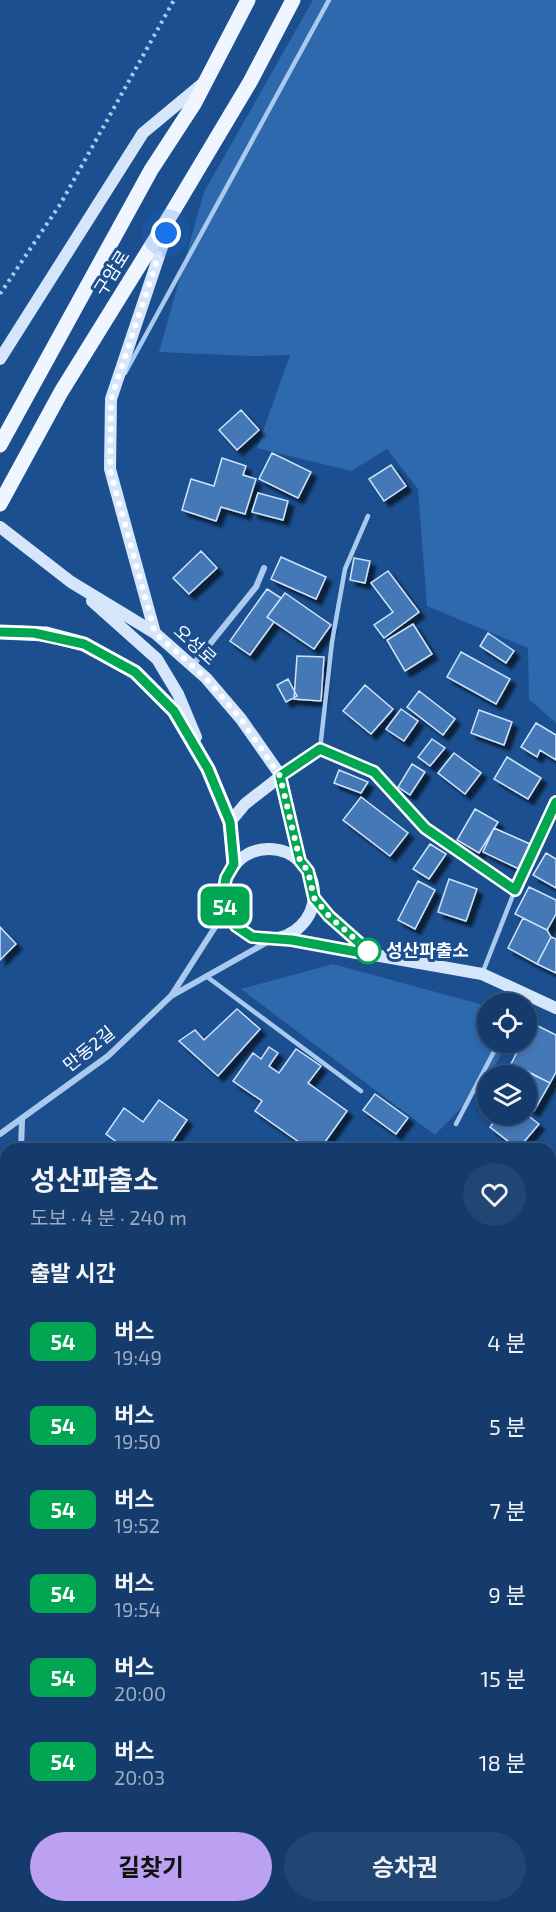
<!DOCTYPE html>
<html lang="ko">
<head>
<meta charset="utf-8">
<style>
	:root { --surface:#143b6b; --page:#214673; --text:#f1f3f6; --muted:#9dadc1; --line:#33557e; --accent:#bca0f2 }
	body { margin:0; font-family:"Exo 2","Noto Sans KR",sans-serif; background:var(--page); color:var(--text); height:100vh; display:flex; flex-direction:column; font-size:22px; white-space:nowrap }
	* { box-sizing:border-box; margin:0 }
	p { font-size:20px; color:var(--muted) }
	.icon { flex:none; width:33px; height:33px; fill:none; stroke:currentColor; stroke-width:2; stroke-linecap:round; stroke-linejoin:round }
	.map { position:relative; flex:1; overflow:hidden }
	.sheet { position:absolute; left:0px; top:1143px; width:556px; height:770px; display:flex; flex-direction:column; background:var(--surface); border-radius:18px 18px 0 0; box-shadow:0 3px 9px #0003,0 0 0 2px var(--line) }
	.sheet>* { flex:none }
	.badge { padding:0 12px; border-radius:9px; font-size:21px; line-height:39px }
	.fabs { position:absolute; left:477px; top:993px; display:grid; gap:12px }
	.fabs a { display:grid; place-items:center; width:60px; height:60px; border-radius:50%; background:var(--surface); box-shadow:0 3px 9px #0003,0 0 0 2px var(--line); font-size:30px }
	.you { position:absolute; width:30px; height:30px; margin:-15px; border:4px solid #fff; border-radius:50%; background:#1a73e8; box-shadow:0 0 0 9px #1a73e833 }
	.map>.badge { position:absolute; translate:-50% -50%; box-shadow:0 0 0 3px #fff }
	h2 { padding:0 30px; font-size:22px; line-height:54px }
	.round { display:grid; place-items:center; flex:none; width:63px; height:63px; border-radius:32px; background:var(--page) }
	.headline { display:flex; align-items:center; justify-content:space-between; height:102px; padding:0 30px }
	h1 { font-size:28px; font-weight:700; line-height:45px }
	.cta { display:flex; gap:12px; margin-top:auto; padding:12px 30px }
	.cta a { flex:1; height:69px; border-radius:36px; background:var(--accent); color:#111; font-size:24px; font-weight:700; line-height:69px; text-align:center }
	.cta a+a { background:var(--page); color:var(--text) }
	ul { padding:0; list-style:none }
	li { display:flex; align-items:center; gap:18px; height:84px; padding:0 30px }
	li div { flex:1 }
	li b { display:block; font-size:22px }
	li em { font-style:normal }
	li .badge { min-width:66px; font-weight:700; text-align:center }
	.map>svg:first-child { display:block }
	.green { fill:#2e69ad }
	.building { fill:#4478b7; stroke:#cfe3fa; stroke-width:1.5; filter:url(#shadow) }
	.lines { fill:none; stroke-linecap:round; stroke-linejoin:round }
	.path { stroke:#a9c9ee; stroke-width:4; stroke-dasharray:3 4.5; stroke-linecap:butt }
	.lane { stroke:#a9c9ee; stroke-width:4.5 }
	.street { stroke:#a9c9ee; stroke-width:6 }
	.secondary { stroke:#d6e6fa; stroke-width:12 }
	.primary { stroke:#f0f6ff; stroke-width:15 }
	.line-casing { stroke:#fff; stroke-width:14 }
	.line { stroke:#00a651; stroke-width:9 }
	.walk { stroke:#fff; stroke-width:6; stroke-dasharray:0 10.8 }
	.stop-dot { fill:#fff; stroke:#00a651; stroke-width:3 }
	.labels { text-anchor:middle; stroke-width:6; stroke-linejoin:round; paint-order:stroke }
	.street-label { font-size:18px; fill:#fff; stroke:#1b4f8f }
	.stop-label { font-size:18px; font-weight:bold; fill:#fff; stroke:#1b4f8f; text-anchor:start }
</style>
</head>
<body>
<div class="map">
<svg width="556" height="1912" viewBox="0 0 556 1912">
	<defs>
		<filter id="shadow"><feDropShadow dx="5.5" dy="5.5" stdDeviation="1.5" flood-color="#0009"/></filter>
	</defs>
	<rect width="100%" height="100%" fill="#1b4f8f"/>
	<path class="green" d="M313 0H556V723L529 699 528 648 427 606 418 489 387 449 351 471 257 448 290 355 251 356 159 352 204 192Z
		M333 964 487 1006 488 1042 507 1043 487 1081 435 1135 241 989Z
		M6 1731V1842L0 1846V1732Z
		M162 1906H287V1907L284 1912H160Z
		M298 1907V1906L421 1907 417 1912H300Z"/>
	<path class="building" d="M241 410 259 430 237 450 219 430Z
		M272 453 311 472 298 498 259 479Z
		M222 458 246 466 243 475 256 479 245 514 221 507 216 521 182 510 191 479 214 486Z
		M391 465 406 486 384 501 369 479Z
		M258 493 288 501 283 520 252 512Z
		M201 551 217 568 189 594 173 578Z
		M281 557 326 577 316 599 271 579Z
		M354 558 370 561 365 583 350 580Z
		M388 571 419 612 384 638 374 625 393 612 371 583Z
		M267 589 281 598 267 617 274 622 250 655 230 641Z
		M285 593 331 625 314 649 267 617Z
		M413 624 432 654 405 671 387 640Z
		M488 633 514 651 506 663 480 646Z
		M461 652 510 679 496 704 447 677Z
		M297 656 324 657 321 701 294 699Z
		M288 679 297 696 286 702 277 685Z
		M365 685 393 709 371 734 343 711Z
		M419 691 455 719 443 735 407 707Z
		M401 709 418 721 404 741 386 729Z
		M479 710 512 722 504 745 471 733Z
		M536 723 556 735V760L540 750 537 757 521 747Z
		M432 739 445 748 430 766 418 757Z
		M454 753 481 773 465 794 438 773Z
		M507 757 541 778 528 799 494 779Z
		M412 764 425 772 410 795 398 787Z
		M339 770 368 782 361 793 334 783Z
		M361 797 408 833 390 856 343 820Z
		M475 809 498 822 479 853 457 840Z
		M494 828 530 844 519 869 483 852Z
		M430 844 446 854 429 879 413 869Z
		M546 853 556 859V888L533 875Z
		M449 879 477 889 466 921 438 912Z
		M418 881 435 890 415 929 398 920Z
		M529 887 556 900V914L547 930 515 914Z
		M523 918 547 930 551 937 537 964 508 948Z
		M0 927 16 944 0 960Z
		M551 937 556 939V973L537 964Z
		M237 1009 260 1029 218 1076 179 1041 195 1030 204 1040Z
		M532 1023 556 1035V1072L550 1083 511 1064 522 1042H526V1034Z
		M269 1047 278 1053 269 1066 279 1073 296 1049 321 1066 308 1083 347 1111 320 1149H309L255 1111 262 1101 233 1081 253 1053 261 1059Z
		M527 1071 550 1083 534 1111 526 1106V1076H524Z
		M375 1094 408 1118 396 1134 363 1110Z
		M159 1100 187 1120 167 1149H126L106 1134 124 1108 143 1122Z
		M500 1114H526L539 1124 518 1149 490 1127Z
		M550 1221 556 1225V1234L550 1241Z
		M6 1861V1881L0 1884V1863Z
		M550 1895 556 1906 543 1912H533L530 1906H550Z
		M64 1906H89L83 1912H60Z
		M135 1906V1912H98L105 1907Z"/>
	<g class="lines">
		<path class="path" d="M0 294 61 203 174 0"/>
		<path class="lane" d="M125 373 329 0
			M320 749 350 760 374 772 425 828 515 890
			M282 775 320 749 332 642 345 569 368 516
			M482 974 515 890 556 802
			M206 976 361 1091
			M520 1004 525 994
			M456 1124 499 1042"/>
		<path class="street" d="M192 666 256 587 264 568
			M173 995 271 940
			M0 1134 108 1056 171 996 226 910
			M21 1149 22 1120
			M0 1366 6 1338
			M0 1671 6 1675
			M550 1850 556 1847
			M550 1873 556 1881"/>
		<path class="secondary" d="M0 359 143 133 202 84
			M0 527 71 582 155 633 206 678 241 719 281 776 300 861
			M92 601 157 659 178 694 196 737
			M155 633 110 469 111 399 170 223
			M230 822 245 804 281 776
			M224 894a45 45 0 1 1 90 0a45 45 0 1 1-90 0Z
			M314 898 329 916 372 955
			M278 938 482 974 556 1008"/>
		<path class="primary" d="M0 445 151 170 194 104 248 0
			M0 504 61 392 173 211 250 82 293 0
			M0 632 46 634 84 644 135 672 174 711 208 769 230 822 234 864"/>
	</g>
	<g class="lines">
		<g class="line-casing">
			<path id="line" d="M0 632 34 633 84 644 135 672 174 711 208 769 230 822 234 864 226 878 223 894 226 910 236 926 252 937 292 940 373 955 329 916 314 898 308 871 300 861 280 776 320 749 374 772 425 828 515 890 556 802"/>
		</g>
		<use href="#line" class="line"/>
		<path class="walk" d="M166 233 111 399 110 470 155 633 206 678 241 719 280 776 300 861 308 871 314 898 329 916 373 955 368 951"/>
	</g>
	<circle class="stop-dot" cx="368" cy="951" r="12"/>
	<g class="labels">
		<g class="street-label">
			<text transform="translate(112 273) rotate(-58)" y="6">구암로</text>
			<text transform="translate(195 645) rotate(42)" y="6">오성로</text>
			<text transform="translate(89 1049) rotate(-39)" y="6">만동2길</text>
		</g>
		<g class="stop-label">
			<text x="386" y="957">성산파출소</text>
		</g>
	</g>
</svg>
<div class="fabs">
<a><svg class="icon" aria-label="locate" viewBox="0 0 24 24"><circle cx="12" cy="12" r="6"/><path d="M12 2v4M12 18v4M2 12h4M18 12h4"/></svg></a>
<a><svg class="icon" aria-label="layers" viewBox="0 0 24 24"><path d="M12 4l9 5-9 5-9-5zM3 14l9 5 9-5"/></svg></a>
</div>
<div class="you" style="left:166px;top:233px"></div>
<b class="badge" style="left:225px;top:906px;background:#00a651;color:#fff">54</b>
<section class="sheet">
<div class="headline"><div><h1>성산파출소</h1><p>도보 · 4 분 · 240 m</p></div><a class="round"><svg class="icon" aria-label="heart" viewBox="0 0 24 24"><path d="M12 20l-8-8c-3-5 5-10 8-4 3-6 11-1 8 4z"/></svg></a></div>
<h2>출발 시간</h2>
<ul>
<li><span class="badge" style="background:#00a651;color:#fff">54</span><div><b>버스</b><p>19:49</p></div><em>4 분</em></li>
<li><span class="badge" style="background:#00a651;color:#fff">54</span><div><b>버스</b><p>19:50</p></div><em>5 분</em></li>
<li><span class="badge" style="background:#00a651;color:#fff">54</span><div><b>버스</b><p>19:52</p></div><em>7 분</em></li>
<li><span class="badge" style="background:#00a651;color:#fff">54</span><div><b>버스</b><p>19:54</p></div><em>9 분</em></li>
<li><span class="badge" style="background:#00a651;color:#fff">54</span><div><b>버스</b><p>20:00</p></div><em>15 분</em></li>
<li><span class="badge" style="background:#00a651;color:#fff">54</span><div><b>버스</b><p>20:03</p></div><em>18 분</em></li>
</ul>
<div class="cta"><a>길찾기</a><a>승차권</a></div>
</section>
</div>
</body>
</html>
